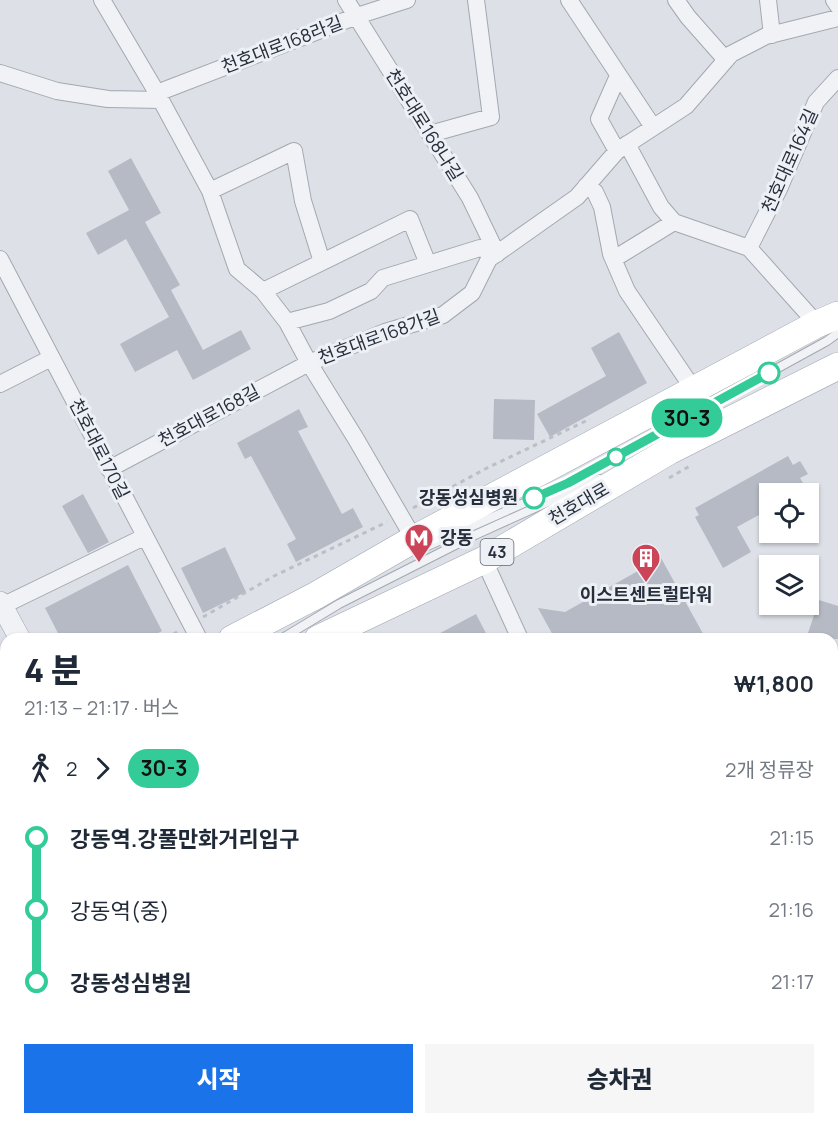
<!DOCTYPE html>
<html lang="ko">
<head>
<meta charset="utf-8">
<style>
	:root { --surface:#fff; --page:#f6f6f7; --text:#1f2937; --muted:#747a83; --accent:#1a73e8 }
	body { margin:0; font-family:Manrope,"Noto Sans KR",sans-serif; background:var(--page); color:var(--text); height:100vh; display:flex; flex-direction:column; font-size:22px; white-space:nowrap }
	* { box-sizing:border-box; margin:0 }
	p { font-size:20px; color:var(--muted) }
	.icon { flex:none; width:33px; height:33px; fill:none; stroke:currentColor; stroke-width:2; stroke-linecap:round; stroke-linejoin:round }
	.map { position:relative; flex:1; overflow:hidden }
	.details { position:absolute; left:0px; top:633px; width:838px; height:492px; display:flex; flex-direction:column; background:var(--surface); border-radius:18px 18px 0 0; box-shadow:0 2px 4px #0004 }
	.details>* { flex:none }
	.badge { padding:0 12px; border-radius:20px; font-size:21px; line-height:39px }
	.controls { position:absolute; left:759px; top:483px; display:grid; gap:12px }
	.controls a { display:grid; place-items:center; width:60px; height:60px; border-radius:0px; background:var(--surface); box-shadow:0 2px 4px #0004; font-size:30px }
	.map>.badge { position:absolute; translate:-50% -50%; box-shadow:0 0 0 3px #fff }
	.legs { display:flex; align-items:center; gap:9px; height:66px; padding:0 24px; font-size:20px }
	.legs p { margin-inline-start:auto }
	.summary { display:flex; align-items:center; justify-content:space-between; height:102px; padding:0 24px }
	h1 { font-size:33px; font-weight:800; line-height:45px }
	.action { display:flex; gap:12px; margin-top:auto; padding:12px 24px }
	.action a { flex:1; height:69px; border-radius:0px; background:var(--accent); color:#fff; font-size:24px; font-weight:800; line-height:69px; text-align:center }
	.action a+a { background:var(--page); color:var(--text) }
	ul { padding:0 24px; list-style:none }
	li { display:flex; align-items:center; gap:21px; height:72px; font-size:22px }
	li i { display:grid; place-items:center; width:9px; height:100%; margin:0 8px; background:currentColor }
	li i::after { content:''; width:15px; height:15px; margin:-8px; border:4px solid; border-radius:50%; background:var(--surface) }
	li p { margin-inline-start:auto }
	li:first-child i { background:linear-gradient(#0000 50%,currentColor 0) }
	li:last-child i { background:linear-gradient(currentColor 50%,#0000 0) }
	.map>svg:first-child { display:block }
	.built { fill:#ccd0d9 }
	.building { fill:#b5bac4 }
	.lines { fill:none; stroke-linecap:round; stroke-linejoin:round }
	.service-casing { stroke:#a3a8b1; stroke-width:10 }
	.minor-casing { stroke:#a3a8b1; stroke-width:18 }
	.tertiary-casing { stroke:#a3a8b1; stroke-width:22 }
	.primary-casing { stroke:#9da6b2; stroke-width:28 }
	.path { stroke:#bcbfc5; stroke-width:3; stroke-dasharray:4.5 4.5; stroke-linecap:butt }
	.service { stroke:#f0f2f5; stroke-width:8 }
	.minor { stroke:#f0f2f5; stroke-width:16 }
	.tertiary { stroke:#f0f2f5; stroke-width:21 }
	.secondary { stroke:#fff; stroke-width:24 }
	.primary { stroke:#fff; stroke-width:27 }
	.line-1-casing { stroke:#fff; stroke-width:14 }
	.line-1 { stroke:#3c9; stroke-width:9 }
	.stop-1-dot { fill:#fff; stroke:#3c9; stroke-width:3 }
	.labels { text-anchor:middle; stroke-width:6; stroke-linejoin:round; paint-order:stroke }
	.shield { fill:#edf0f5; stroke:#626974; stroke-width:1.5 }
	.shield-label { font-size:16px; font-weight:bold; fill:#272f3d }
	.street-label { font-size:18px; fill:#272f3d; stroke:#edf0f5 }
	.stop-label { font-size:18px; font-weight:bold; fill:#272f3d; stroke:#edf0f5; text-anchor:end }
	.poi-label { font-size:18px; font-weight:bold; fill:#272f3d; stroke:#edf0f5; text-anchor:start }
</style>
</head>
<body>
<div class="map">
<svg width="838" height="1125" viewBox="0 0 838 1125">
	<rect width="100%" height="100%" fill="#dde1e7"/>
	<path class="built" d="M0 1024 6 1035V1119H54L58 1125H0Z
		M80 1119H257L259 1123 254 1125H83Z"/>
	<path class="building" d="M131 158 161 213 145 222 180 285 171 290 203 350 241 330 251 349 193 380 177 350 135 372 120 344 169 317 126 239 98 255 86 233 129 210 108 171Z
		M619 332 647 383 550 437 537 414 606 376 591 348Z
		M494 399 535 400 534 440 493 439Z
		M299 409 308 427 298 431 342 514 353 508 363 527 296 562 287 544 296 539 251 456 245 459 237 443Z
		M788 456 793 465 800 461 808 474 800 478 806 488 797 494H770V509L737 527 751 552 723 568 695 517 699 515 695 508Z
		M83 494 109 542 88 553 62 506Z
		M225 547 246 592 203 613 181 568Z
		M661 558 706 639H555L538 608 565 612Z
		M128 565 162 631 146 639H61L45 608Z
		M819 600 838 606V639H806Z
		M476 614 489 639H429Z"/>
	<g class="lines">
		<g class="service-casing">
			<path id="service" d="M423 548 569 483 827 341 838 333
				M281 639 339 604 475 535 599 479"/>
		</g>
		<g class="minor-casing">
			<path id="minor" d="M102 0 157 93 210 191 237 269 263 291 287 322 309 363 356 439 414 539
				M346 0 470 198 497 254
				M569 0 653 127
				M676 0 688 17 726 60
				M768 0 772 35
				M834 0 838 6
				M0 73 57 91 108 99 161 100
				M157 93 357 16 407 0
				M430 134 491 117 476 0
				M627 144 661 207 674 222 749 248 817 324
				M617 151 599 119 618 76
				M586 186 595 192 602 207 611 254 627 291 694 390
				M210 191 294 151 303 201 322 262
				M749 248 779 189 816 102 838 78
				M611 254 617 257 674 222
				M0 259 199 639
				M263 291 410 219 428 264
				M287 322 329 311 371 291 383 278 480 248 497 254
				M0 384 51 358
				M109 469 309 363 385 332 443 315 472 293 489 259 577 197 617 151 686 106 731 54 766 36 838 18
				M484 560 520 639
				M2 606 144 537
				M0 992 6 1003
				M68 1119 71 1125
				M560 1119 563 1125
				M656 1119 658 1125
				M763 1119 765 1125"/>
		</g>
		<g class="tertiary-casing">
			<path id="tertiary" d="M0 602 20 639
				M832 917 838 915
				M295 1125 311 1119"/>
		</g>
		<g class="primary-casing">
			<path id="primary" d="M232 639 315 596 414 539 817 324 838 315
				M318 639 484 560 669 451 838 366
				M0 759 6 756
				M0 803 6 800"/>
		</g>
		<path class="path" d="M669 478 690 466
			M413 508 487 468 590 419
			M203 617 274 576 387 522
			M166 639 177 632
			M0 732 6 728
			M0 842 6 839"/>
		<use href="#service" class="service"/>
		<use href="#minor" class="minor"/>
		<use href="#tertiary" class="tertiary"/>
		<path class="secondary" d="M275 1119 278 1125"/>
		<use href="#primary" class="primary"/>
	</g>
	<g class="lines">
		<g class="line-1-casing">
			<path id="line-1" d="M534 498 568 483 769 373"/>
		</g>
		<use href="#line-1" class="line-1"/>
	</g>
	<defs>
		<g id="metro-pin" transform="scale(1.5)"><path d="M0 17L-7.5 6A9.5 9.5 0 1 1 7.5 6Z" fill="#cb4458" stroke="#edf0f5"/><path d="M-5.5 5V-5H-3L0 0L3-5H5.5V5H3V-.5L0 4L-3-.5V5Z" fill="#fff"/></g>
		<g id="building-pin" transform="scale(1.5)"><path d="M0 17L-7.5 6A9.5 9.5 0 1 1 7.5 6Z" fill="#cb4458" stroke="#edf0f5"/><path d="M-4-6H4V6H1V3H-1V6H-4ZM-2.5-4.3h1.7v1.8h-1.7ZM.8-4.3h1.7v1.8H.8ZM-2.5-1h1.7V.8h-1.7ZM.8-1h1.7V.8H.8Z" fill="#fff"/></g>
	</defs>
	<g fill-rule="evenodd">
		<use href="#metro-pin" x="419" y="538"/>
		<use href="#building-pin" x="646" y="558"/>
	</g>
	<g class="stop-1-dot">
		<circle cx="769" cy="373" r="10"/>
		<circle cx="616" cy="457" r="8"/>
		<circle cx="534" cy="498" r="10"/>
	</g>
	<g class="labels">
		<rect class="shield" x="480.5" y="539" width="33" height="26" rx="4.5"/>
		<g class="shield-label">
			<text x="497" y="558">43</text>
		</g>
		<g class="street-label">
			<text transform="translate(282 45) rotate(-21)" y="6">천호대로168라길</text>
			<text transform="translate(424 125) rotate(58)" y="6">천호대로168나길</text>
			<text transform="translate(790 161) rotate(-66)" y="6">천호대로164길</text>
			<text transform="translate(379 337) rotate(-20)" y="6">천호대로168가길</text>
			<text transform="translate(209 416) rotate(-28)" y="6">천호대로168길</text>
			<text transform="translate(99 449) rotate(63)" y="6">천호대로170길</text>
			<text transform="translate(579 504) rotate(-30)" y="6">천호대로</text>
		</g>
		<g class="stop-label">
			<text x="518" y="504">강동성심병원</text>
		</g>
		<g class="poi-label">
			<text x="440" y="544">강동</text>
			<text x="646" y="601" text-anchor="middle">이스트센트럴타워</text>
		</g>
	</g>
</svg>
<div class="controls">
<a><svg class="icon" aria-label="locate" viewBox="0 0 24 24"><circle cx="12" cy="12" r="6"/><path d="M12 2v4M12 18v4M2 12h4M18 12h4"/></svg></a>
<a><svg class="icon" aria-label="layers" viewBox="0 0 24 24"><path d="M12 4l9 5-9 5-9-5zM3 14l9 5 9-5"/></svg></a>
</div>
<b class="badge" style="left:687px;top:418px;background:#3c9;color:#111">30-3</b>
<section class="details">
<div class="summary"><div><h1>4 분</h1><p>21:13 – 21:17 · 버스</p></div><b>₩1,800</b></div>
<div class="legs"><svg class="icon" aria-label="walk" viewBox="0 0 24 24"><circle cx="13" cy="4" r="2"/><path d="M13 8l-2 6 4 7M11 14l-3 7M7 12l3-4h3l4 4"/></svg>2<svg class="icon" aria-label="forward" viewBox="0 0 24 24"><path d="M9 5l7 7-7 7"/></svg><b class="badge" style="background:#3c9;color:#111">30-3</b><p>2개 정류장</p></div>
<ul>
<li><i style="color:#3c9"></i><b>강동역.강풀만화거리입구</b><p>21:15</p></li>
<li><i style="color:#3c9"></i><span>강동역(중)</span><p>21:16</p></li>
<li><i style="color:#3c9"></i><b>강동성심병원</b><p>21:17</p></li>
</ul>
<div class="action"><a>시작</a><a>승차권</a></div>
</section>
</div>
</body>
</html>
